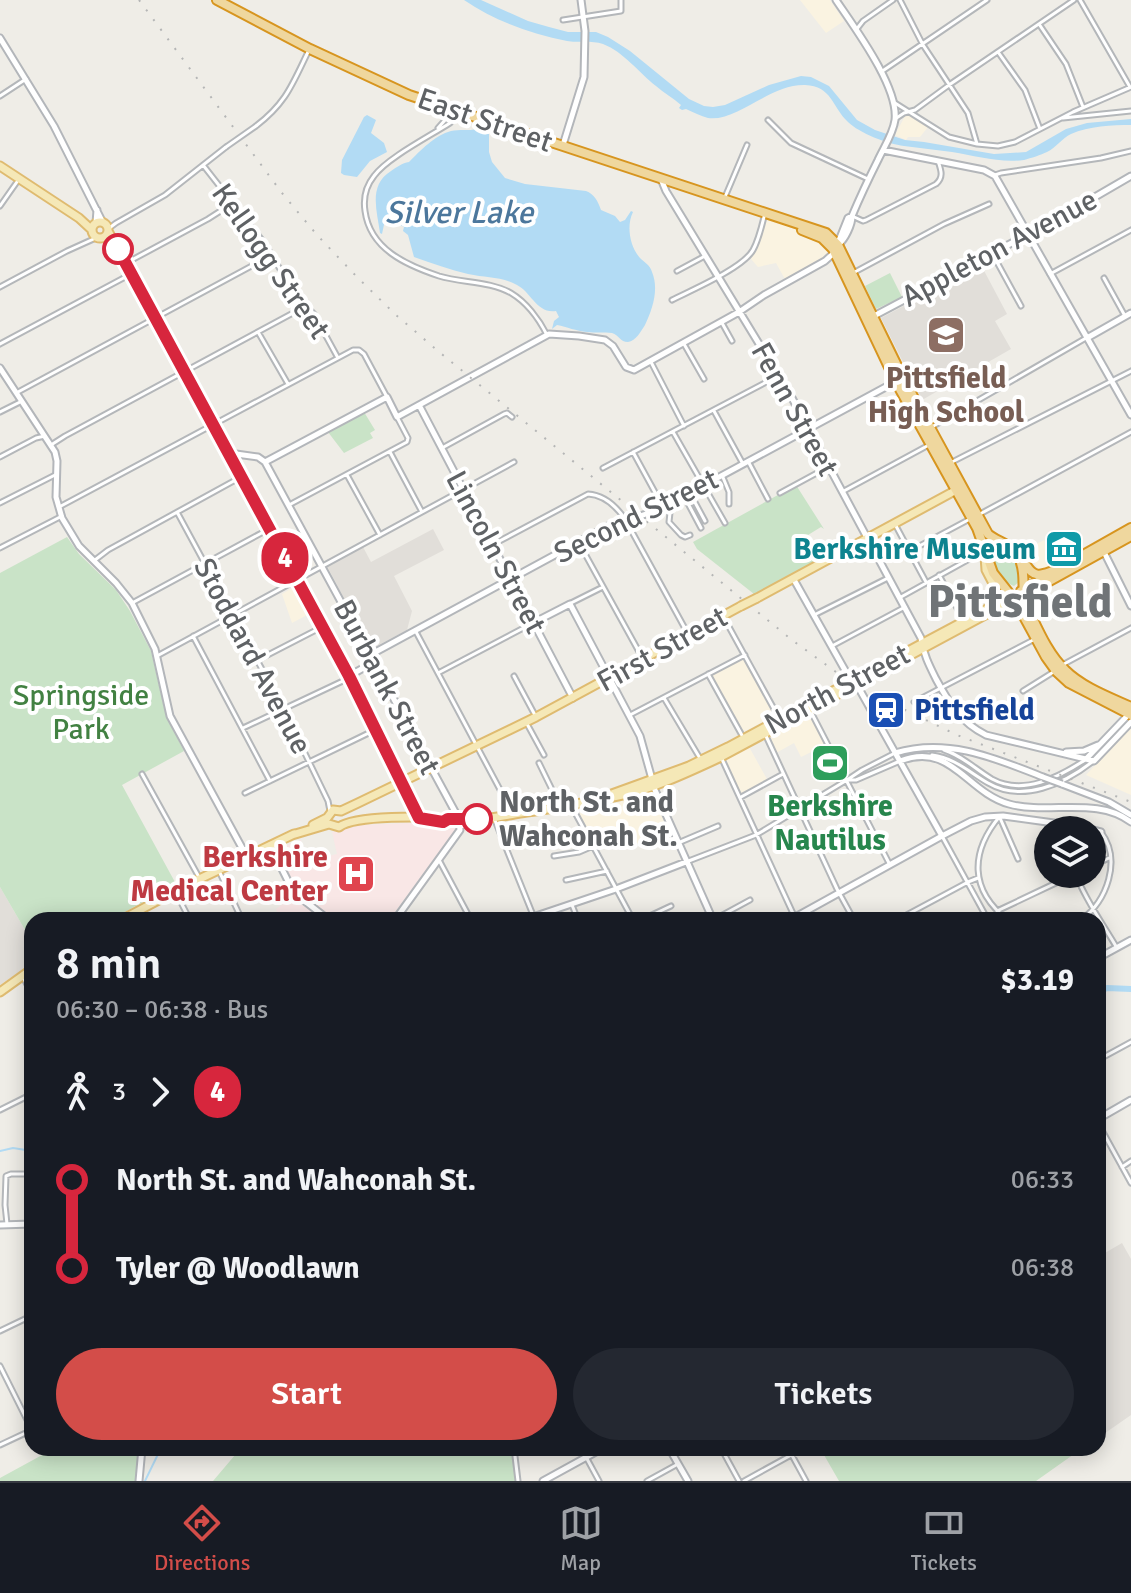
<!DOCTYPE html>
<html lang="en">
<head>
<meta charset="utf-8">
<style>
	:root { --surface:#171b24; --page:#242831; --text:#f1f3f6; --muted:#9ea1a6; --line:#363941; --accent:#d34d49 }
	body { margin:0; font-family:Signika,sans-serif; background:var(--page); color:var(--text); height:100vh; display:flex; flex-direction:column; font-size:30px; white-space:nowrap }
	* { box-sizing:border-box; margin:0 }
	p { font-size:26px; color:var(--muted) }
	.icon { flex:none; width:44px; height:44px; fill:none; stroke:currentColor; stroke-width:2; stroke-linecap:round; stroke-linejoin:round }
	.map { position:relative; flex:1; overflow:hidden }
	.sheet { position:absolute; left:24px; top:912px; width:1082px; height:544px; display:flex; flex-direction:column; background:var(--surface); border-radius:24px; box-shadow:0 4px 20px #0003 }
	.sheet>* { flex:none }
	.badge { padding:0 16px; border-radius:26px; font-size:28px; line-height:52px }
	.fabs { position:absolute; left:1034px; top:816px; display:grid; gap:16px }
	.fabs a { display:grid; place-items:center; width:72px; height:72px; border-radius:50%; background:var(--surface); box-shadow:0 4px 20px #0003; font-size:40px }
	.map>.badge { position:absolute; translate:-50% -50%; box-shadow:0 0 0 4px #fff }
	.legs { display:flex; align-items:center; gap:12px; height:88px; padding:0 32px; font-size:26px }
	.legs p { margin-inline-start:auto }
	.overview { display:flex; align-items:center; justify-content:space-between; height:136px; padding:0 32px }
	h1 { font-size:44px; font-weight:600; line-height:60px }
	.button { display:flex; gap:16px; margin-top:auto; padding:16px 32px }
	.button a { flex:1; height:92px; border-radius:48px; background:var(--accent); color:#fff; font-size:32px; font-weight:600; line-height:92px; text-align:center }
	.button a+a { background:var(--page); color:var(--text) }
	ul { padding:0 32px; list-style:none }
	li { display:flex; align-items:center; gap:28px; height:88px; font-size:30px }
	li i { display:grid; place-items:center; width:12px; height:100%; margin:0 10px; background:currentColor }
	li i::after { content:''; width:20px; height:20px; margin:-10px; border:6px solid; border-radius:50%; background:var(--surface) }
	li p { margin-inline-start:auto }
	li:first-child i { background:linear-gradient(#0000 50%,currentColor 0) }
	li:last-child i { background:linear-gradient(currentColor 50%,#0000 0) }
	.tabs { display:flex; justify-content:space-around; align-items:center; height:112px; border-top:2px solid var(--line); background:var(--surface); font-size:22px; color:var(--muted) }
	.tabs a { display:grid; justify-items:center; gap:4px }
	.tabs .active { color:var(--accent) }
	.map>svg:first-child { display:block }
	.commercial { fill:#faf3e1 }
	.education { fill:#e1ded9 }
	.medical { fill:#f9e7e6 }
	.green { fill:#c9e3c7 }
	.water { fill:#b2dbf4 }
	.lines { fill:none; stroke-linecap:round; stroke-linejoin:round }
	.stream { stroke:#b2dbf4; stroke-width:2 }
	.river { stroke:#b2dbf4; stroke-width:6 }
	.street-casing { stroke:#b4b7ba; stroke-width:7 }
	.secondary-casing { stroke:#b3b6ba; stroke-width:9 }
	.primary-casing { stroke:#dfbb70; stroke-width:11 }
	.highway-casing { stroke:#d7951f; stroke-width:12 }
	.street { stroke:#fff; stroke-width:3 }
	.secondary { stroke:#fff; stroke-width:5 }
	.primary { stroke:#f5e8b7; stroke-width:7 }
	.highway { stroke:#efd79e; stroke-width:8 }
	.rail { stroke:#b5b6b6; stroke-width:2; stroke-dasharray:2 10; stroke-linecap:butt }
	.street-bridge-casing { stroke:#b4b7ba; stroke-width:7; stroke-linecap:butt }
	.secondary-bridge-casing { stroke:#b3b6ba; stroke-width:9; stroke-linecap:butt }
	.primary-bridge-casing { stroke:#dfbb70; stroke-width:11; stroke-linecap:butt }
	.street-bridge { stroke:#fff; stroke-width:3 }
	.secondary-bridge { stroke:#fff; stroke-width:5 }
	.primary-bridge { stroke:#f5e8b7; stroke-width:7 }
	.line-1-casing { stroke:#fff; stroke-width:18 }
	.line-1 { stroke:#d7263d; stroke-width:12 }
	.stop-1-dot { fill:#fff; stroke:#d7263d; stroke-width:4 }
	.labels { text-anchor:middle; stroke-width:8; stroke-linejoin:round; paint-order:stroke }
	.street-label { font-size:30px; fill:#5f6265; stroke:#fff }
	.education-label { font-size:30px; font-weight:bold; fill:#785e54; stroke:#fff }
	.culture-label { font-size:30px; font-weight:bold; fill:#0d838f; stroke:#fff; text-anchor:end }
	.park-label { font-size:30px; fill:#428142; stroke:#fff }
	.transit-label { font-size:30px; font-weight:bold; fill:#164399; stroke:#fff; text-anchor:start }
	.stop-label { font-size:30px; font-weight:bold; fill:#5f6265; stroke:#fff; text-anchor:start }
	.leisure-label { font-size:30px; font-weight:bold; fill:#27864d; stroke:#fff }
	.health-label { font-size:30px; font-weight:bold; fill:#be3a42; stroke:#fff; text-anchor:end }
	.water-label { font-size:32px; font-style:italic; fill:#4c779c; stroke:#fff }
	.town-label { font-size:46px; font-weight:bold; fill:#707477; stroke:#fff }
</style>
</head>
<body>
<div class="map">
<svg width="1131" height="1481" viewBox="0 0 1131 1481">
	<rect width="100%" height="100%" fill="#efede7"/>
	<path class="commercial" d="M800 0H830L844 21 826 33Z
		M909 114 928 127 920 137H908L906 140 895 135 905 116Z
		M767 217 820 239 830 247 831 254 786 281 776 263 758 267 751 259Z
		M1044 540 1057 563 1040 573 1027 549Z
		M294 587 309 614 292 623 282 594Z
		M744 657 775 715 742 733 710 675Z
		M810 713 826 745 801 757 794 743 776 753 768 736Z
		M1131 727V795L1086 775Z
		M748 745 768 781 741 795 723 757Z
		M653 793 670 830 628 847 618 827 591 839 579 813Z"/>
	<path class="education" d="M981 265 1007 314 995 321 1011 349 922 400 881 318Z
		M433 529 444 550 394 576 412 611 407 630 371 649 327 566 363 547 371 562Z
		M0 887 32 942V963L0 985Z
		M1122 1243 1131 1259V1415L1098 1438V1257Z"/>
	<path class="medical" d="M409 823 454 824 456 829 389 920H333L318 910 310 920H280L276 909 299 892 276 849 301 840 307 861 337 854 332 832 361 825Z"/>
	<path class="green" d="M890 273 902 297 876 309 865 286Z
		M364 412 375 430 370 433 373 438 344 453 328 432Z
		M796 485 824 529 821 527 808 535 822 559 754 594 697 549 693 542Z
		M67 537 79 554 116 590 130 611 151 651 166 716 184 751 122 785 176 884 110 920H32V942L0 887V573Z
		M999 547C1014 551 1019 567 1020 581L1014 586C1004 583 987 563 993 551 995 549 997 548 999 547Z
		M55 1448H138L136 1481H0V1478Z
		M241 1448H511L516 1481H213Z
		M820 1448H1075L1077 1452 1036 1481H839Z"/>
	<path class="water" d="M464 0H481L528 21 549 27 568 32H596L608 37 630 51 689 99 704 106 713 107 725 105 769 85 801 76 811 77 829 86 857 120 875 130 905 140 924 142 994 154 1026 152 1066 129 1087 123 1131 119V125C1112 125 1089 126 1071 134 1062 138 1056 148 1047 152 1041 155 1031 158 1024 160 999 163 976 156 952 152 936 150 920 148 904 146 888 144 859 133 848 122 832 107 832 86 805 85 770 84 737 122 708 118 701 116 693 112 686 109L682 110 679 108 681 105C673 98 664 93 656 86 639 73 624 52 603 44 591 40 579 43 567 41 531 34 495 21 464 0Z
		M367 115 376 120 371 133 384 143 387 152 370 161 357 177 344 175 341 173 342 160 364 117Z
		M477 129H484L489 134V152L492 162 505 178 525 184 586 191C594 194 598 201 601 210L615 216 620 222 625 220 631 211 633 212C626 226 630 247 640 258 645 263 650 265 652 272 659 289 653 308 645 325 641 331 636 341 628 342 620 342 619 335 612 333 604 332 595 333 587 332 576 331 567 327 557 325L552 329 554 321 559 317 556 311C537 314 531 292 517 285 500 276 486 278 468 274 450 270 432 263 414 257L408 235 403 231 404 227 395 222 385 220 382 234 380 233C377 211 368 185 391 171 397 167 402 163 409 162 420 151 435 135 451 131 459 129 469 131 477 129Z"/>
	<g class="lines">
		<path class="stream" d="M0 1151 13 1148 32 1151
			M145 1481 161 1448"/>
		<path class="river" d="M1098 992 1107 988 1131 989"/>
		<g class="street-casing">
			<path id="street" d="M900 0 923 45 968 113 977 144
				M1080 0 1130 87
				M563 20 621 11V0
				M1039 24 1066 64 1083 107
				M856 30 863 21 893 0
				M998 52 1025 90 1040 129
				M881 72 987 0
				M0 96 26 79
				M895 103 949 137 977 144 998 146 1015 142 1073 112 1131 87
				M455 114V117L450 123C430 136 387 158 374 176 366 186 363 198 365 211 370 249 406 265 439 276 462 283 490 281 511 293 526 302 539 319 547 335
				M1063 118 1131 111
				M895 119 904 113 915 110 949 85 1074 0
				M768 120 791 143 868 179
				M256 126C286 103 292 85 308 52
				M438 128 454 110
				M203 165 265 244 296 296 314 314 338 358
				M995 175 1001 173 1101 158 1131 151
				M725 197 747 145
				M0 206 19 179
				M852 216 863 221 866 220 936 184C944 177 941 170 938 161
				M108 229 116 223 165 195 226 147
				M992 253 1021 306
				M128 262 208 219 233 203
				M677 271 705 256
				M853 273 944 224 989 204
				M1050 274 1131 230
				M1104 278 1125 316
				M0 287 67 251 98 237
				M672 300C692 290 743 268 753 250 759 239 762 225 765 213
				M722 323 732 341
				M258 332 288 384
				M0 344 131 274
				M684 344 704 379
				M651 362 684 426
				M18 392 272 255
				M714 411 743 464
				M0 412 20 402
				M930 428 1086 338
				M673 432 725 523
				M51 445 65 436 306 306
				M442 448 504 414 507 413 512 417
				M390 452 422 512
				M633 452 663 507
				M0 457 36 438 45 436
				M952 462 1131 371
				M749 463 768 499
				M603 468 778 376
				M347 475 380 535
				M722 475 729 492V504
				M842 492 927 446
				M690 493 705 521
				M780 493 828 467
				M684 496 701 528
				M0 503 57 474
				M671 503 669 522 681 535 685 537 690 535
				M289 505 407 442 408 438 397 417
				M61 506 353 350H359L364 354 387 397
				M177 512 284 710 328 801 330 811
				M980 514 1131 432
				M896 526 926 582
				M579 543 643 659
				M492 545 588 494C605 495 616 506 625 519L688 634
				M0 548 62 516
				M910 551 968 520
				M95 560 108 550 241 477
				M939 575 964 621
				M901 597 982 552
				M132 603 269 529
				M571 603 603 587
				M814 615 888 578
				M723 616 779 718
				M415 630 513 814
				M193 636 270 781
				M832 646 905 607
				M157 656 514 462
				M258 660 322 627
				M1064 664 1131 628
				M438 673 533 623
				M708 674 744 739
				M514 676 536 717
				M1023 691 1055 671
				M664 698 701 760
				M914 702 1035 639
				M811 712 890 865
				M630 715 745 655
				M526 722 544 755
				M243 728 345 680 349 676
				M766 736 837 889 854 920
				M944 750C963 756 975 769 992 779 1023 796 1059 777 1085 760
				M932 755C955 758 969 772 988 783 1022 803 1064 784 1092 762
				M721 757 796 920
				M539 763 559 804
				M142 774 200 879
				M847 780H856L900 761
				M245 793 375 730
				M741 797 783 774
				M572 807 633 920
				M1000 816C970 852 969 890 1008 920
				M494 818 533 915
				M1000 818 1018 859
				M942 836 988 920
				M678 843 718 826
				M554 856 579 852 593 846
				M439 860 471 920
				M686 862 756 835 847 780 862 770 895 753
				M1092 866 1109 858
				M220 873 242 920
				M1076 875C1086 901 1103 924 1117 948
				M566 880 607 871
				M175 891 190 920
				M572 905 578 920
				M715 919 750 900
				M641 920 671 906
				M897 920 968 882 978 878
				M999 920 997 911 1075 874
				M1081 920C1107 901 1122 860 1101 832
				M1098 1060 1131 1042
				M0 1110 32 1094
				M1098 1123 1131 1183
				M1122 1167 1131 1161
				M7 1224 5 1205 6 1176 11 1174H32
				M0 1331 29 1317 32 1323
				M0 1366 32 1430
				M0 1445 32 1430
				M514 1448 518 1481
				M721 1448 739 1481
				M788 1448 806 1481
				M586 1457 599 1481
				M647 1481 678 1464
				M744 1481 804 1448"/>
		</g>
		<g class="secondary-casing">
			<path id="secondary" d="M836 0C854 27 899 87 895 120 893 134 884 147 878 160 869 178 860 197 852 216 852 225 845 239 839 244
				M0 38 54 126 103 223
				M563 145 584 77 585 31 581 0
				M883 150 984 170 995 176 1131 415
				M661 179 666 191 792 398 921 638C923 653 929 665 936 679 949 703 960 722 986 735L1094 761 1131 722
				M96 223 97 210
				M838 243 848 218 852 216
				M872 317 1057 219 1131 176
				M1087 338 1131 313
				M0 368 55 452 57 461 56 497 62 518 79 546 116 583 132 603 155 649 170 716 247 857
				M419 405 573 698
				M229 453 258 457 265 462 459 819 460 830 395 920
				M265 462 387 397 397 417 549 334 579 336 605 340 613 346 626 367 634 370 739 312 764 295 825 261 835 252
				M646 514 671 503 895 382
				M1103 550 1131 606
				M793 578 846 672 857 685 942 836
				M533 623 570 604 640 736 655 790 713 920
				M370 655 612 524 637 517
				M349 676 374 662
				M1066 752 1084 751 1098 745
				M895 753C947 737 995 758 1043 777
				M1087 758 1130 713
				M900 761C951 741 966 792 1009 804 1048 815 1097 796 1131 822
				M1062 784 1109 802 1131 815
				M270 845 291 887 297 895 329 920
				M524 920 616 889 686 862
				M790 920 942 836 971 821 985 817 1003 816 1076 826 1101 832
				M1098 958 1131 940
				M23 975 32 992
				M1098 1119 1131 1100
				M0 1225 32 1224
				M669 1448 688 1481
				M139 1481 142 1448
				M543 1481 603 1448"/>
		</g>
		<g class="primary-casing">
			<path id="primary" d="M0 166 79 218 92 230
				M92 230a8 8 0 1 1 16 0a8 8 0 1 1-16 0Z
				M108 231 349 676 419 818
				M985 556 986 570 998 593V598L994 603
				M757 598 960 488
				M609 795 689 766 728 747 1011 596
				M313 825 327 818 333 810 341 811 358 803 536 717 741 606
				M292 835 329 824 339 827C355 815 427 816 448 819 474 823 501 816 527 812 558 808 588 802 618 796 651 790 691 771 721 757L1015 599
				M121 920 191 883 294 834
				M0 992 32 969"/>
		</g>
		<g class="highway-casing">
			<path id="highway" d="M217 0 310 49 409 95 826 233 838 245 903 378 988 534C995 540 1004 542 1011 548 1037 572 1025 584 1065 566
				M802 230 822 238 833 249 896 382 977 528 993 573 1016 602 1046 657 1056 671 1069 683 1131 715
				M1021 563C1026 578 1021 591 1026 605 1037 627 1047 653 1065 670 1082 687 1109 697 1131 707
				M1062 567 1131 528
				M1044 584 1131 536
				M1021 591 1047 577"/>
		</g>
		<use href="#street" class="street"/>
		<use href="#secondary" class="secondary"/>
		<use href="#primary" class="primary"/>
		<use href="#highway" class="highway"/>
		<path class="rail" d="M139 0 282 193 317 235 357 277 396 315 438 351 792 640 836 672
			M872 694 957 735 1131 802"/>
		<g class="street-bridge-casing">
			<path id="street-bridge" d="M226 147 256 126"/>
		</g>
		<g class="secondary-bridge-casing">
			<path id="secondary-bridge" d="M637 517 646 514
				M1043 777 1062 784"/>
		</g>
		<g class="primary-bridge-casing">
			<path id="primary-bridge" d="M741 606 757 598"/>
		</g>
		<use href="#street-bridge" class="street-bridge"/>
		<use href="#secondary-bridge" class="secondary-bridge"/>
		<use href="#primary-bridge" class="primary-bridge"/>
	</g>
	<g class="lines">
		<g class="line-1-casing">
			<path id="line-1" d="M118 249 349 676 419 818 443 822 448 819H477"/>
		</g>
		<use href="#line-1" class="line-1"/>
	</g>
	<defs>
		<g id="school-square" transform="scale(2)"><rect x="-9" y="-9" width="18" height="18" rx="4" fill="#8d6e63" stroke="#fff"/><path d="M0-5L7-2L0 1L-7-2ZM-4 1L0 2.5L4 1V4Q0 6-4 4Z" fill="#fff"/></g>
		<g id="museum-square" transform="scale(2)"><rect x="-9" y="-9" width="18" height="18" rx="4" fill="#0f9aa8" stroke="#fff"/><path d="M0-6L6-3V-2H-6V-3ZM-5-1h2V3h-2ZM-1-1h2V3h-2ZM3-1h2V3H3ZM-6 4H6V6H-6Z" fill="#fff"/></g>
		<g id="station-square" transform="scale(2)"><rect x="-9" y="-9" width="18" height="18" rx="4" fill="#1a4fb4" stroke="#fff"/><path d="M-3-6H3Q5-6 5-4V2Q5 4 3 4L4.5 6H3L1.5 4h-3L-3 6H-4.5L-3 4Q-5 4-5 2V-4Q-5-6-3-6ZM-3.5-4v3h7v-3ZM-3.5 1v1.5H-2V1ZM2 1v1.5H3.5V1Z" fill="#fff"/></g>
		<g id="stadium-square" transform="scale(2)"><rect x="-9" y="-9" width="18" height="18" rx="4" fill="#2e9e5b" stroke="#fff"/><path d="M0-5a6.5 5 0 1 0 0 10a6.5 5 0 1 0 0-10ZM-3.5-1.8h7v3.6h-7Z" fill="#fff"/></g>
		<g id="hospital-square" transform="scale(2)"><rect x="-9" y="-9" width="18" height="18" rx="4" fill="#e0444e" stroke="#fff"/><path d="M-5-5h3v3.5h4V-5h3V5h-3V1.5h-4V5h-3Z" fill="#fff"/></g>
	</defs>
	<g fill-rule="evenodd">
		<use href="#school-square" x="946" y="335"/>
		<use href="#museum-square" x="1064" y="549"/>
		<use href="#station-square" x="886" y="710"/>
		<use href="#stadium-square" x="830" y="763"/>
		<use href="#hospital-square" x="356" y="874"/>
	</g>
	<g class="stop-1-dot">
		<circle cx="118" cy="249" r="14"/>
		<circle cx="477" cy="819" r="14"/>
	</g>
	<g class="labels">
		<g class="street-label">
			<text transform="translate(485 120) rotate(19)" y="10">East Street</text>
			<text transform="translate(999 248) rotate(-28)" y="10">Appleton Avenue</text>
			<text transform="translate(271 261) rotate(55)" y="10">Kellogg Street</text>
			<text transform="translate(795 409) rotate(61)" y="10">Fenn Street</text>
			<text transform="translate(636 516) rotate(-26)" y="10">Second Street</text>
			<text transform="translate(496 552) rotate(62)" y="10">Lincoln Street</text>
			<text transform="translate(662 649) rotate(-29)" y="10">First Street</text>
			<text transform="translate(253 656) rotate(62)" y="10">Stoddard Avenue</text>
			<text transform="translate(387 687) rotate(62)" y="10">Burbank Street</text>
			<text transform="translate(837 689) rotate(-28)" y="10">North Street</text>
		</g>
		<g class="education-label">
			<text x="946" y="388">Pittsfield<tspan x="946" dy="34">High School</tspan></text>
		</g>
		<g class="culture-label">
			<text x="1036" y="559">Berkshire Museum</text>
		</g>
		<g class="park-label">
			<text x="81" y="705">Springside<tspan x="81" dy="34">Park</tspan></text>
		</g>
		<g class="transit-label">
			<text x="914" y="720">Pittsfield</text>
		</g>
		<g class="stop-label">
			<text x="499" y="812">North St. and<tspan x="499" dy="34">Wahconah St.</tspan></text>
		</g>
		<g class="leisure-label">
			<text x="830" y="816">Berkshire<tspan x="830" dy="34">Nautilus</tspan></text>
		</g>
		<g class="health-label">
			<text x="328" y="867">Berkshire<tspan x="328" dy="34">Medical Center</tspan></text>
		</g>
		<g class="water-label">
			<text x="459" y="223">Silver Lake</text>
		</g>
		<g class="town-label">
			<text x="1020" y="617">Pittsfield</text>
		</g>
	</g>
</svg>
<div class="fabs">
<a><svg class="icon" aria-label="layers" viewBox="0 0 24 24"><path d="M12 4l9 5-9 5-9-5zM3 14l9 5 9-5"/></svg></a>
</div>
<b class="badge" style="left:285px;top:558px;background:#d7263d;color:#fff">4</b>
<section class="sheet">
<div class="overview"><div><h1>8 min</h1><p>06:30 – 06:38 · Bus</p></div><b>$3.19</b></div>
<div class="legs"><svg class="icon" aria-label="walk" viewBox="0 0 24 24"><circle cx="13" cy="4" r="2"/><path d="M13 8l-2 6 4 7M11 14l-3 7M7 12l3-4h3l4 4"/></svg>3<svg class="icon" aria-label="forward" viewBox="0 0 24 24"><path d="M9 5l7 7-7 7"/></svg><b class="badge" style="background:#d7263d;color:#fff">4</b></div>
<ul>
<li><i style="color:#d7263d"></i><b>North St. and Wahconah St.</b><p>06:33</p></li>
<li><i style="color:#d7263d"></i><b>Tyler @ Woodlawn</b><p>06:38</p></li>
</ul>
<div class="button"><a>Start</a><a>Tickets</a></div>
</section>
</div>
<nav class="tabs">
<a class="active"><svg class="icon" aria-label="directions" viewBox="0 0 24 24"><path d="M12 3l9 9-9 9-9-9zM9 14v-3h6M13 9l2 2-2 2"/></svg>Directions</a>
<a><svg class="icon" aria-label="map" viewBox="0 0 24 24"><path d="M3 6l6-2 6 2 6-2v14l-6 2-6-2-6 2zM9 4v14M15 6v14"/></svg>Map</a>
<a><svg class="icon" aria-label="tickets" viewBox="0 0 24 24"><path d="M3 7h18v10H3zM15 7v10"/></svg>Tickets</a>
</nav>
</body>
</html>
